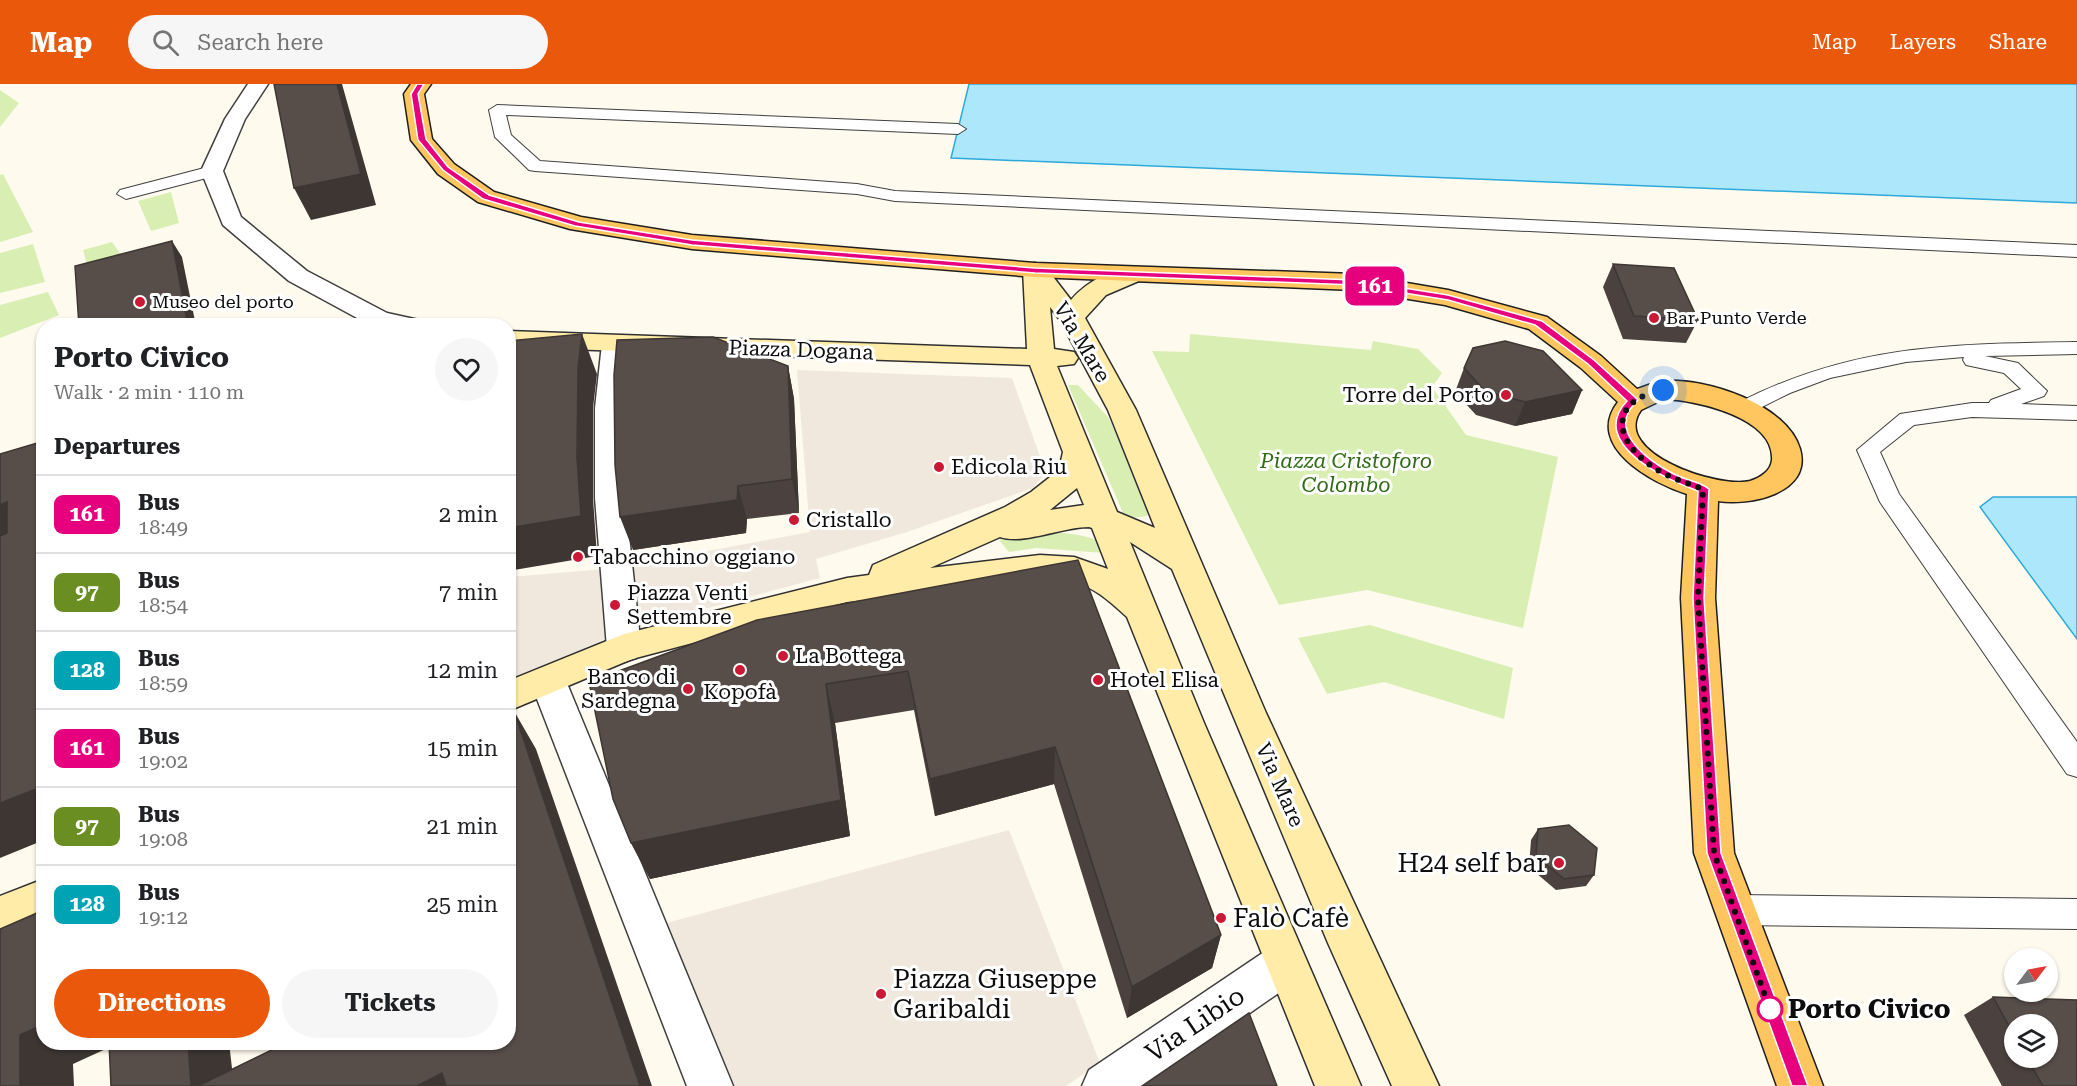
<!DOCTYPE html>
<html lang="en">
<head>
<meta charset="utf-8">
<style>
	:root { --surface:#fff; --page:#f6f6f6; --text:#202124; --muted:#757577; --line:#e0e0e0; --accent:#ea580c }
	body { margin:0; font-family:"Roboto Serif",serif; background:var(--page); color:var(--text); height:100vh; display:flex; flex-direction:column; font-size:22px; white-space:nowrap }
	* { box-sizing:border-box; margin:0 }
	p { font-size:20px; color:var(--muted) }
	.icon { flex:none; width:33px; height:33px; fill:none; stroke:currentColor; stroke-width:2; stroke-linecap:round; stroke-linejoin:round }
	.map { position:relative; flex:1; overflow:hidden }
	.panel { position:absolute; left:36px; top:234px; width:480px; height:732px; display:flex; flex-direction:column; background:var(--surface); border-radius:24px; box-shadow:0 2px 4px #0004 }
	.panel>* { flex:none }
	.badge { padding:0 12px; border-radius:9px; font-size:21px; line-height:39px }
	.needle { width:39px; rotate:58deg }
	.fabs { position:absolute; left:2004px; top:864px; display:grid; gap:12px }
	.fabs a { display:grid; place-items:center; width:54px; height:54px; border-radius:50%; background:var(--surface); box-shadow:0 2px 4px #0004; font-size:30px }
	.you { position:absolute; width:30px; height:30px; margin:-15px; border:4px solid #fff; border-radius:50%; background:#1a73e8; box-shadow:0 0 0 9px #1a73e833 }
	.map>.badge { position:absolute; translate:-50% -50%; box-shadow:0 0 0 3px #fff }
	h2 { padding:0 18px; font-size:22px; line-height:54px }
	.round { display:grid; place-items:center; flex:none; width:63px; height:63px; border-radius:32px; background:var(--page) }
	.head { display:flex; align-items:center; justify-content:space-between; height:102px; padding:0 18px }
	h1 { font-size:28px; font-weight:700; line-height:45px }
	.action { display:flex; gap:12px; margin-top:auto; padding:12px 18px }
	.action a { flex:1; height:69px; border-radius:36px; background:var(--accent); color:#fff; font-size:24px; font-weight:700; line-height:69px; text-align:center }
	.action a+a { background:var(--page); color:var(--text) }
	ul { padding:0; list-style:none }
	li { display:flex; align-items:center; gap:18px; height:78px; padding:0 18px; border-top:2px solid var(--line) }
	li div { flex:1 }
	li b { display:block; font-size:22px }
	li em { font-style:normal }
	li .badge { min-width:66px; font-weight:700; text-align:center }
	header { display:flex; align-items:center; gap:36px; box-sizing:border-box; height:84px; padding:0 30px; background:var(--accent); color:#fff }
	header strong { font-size:28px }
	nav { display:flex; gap:33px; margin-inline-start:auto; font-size:21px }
	.search { width:420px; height:54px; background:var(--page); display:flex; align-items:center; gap:15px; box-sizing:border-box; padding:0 21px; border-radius:33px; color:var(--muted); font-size:22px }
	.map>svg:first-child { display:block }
	.green { fill:#d8eeb3 }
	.plaza { fill:#f0e8dc }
	.water { fill:#ade7fc; stroke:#2da9da; stroke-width:1.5 }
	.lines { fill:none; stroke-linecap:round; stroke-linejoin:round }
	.lane-casing { stroke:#404040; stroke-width:2 }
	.street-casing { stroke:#404040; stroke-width:3 }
	.secondary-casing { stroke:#2f2f2f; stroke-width:3 }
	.primary-casing { stroke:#1e1e1e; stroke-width:3 }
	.lane { fill:#fff; fill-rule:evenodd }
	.street { fill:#fff; fill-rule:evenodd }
	.secondary { fill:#ffeca9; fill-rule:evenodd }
	.primary { fill:#ffc55e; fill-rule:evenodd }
	.wall { fill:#4b423f; fill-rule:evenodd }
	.shaded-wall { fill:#3d3633 }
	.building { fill:#574d49; stroke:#3d3633; stroke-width:1.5 }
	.line { fill:#e6007e; stroke:#fff; stroke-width:1.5 }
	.walk { stroke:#0d0d0d; stroke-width:6; stroke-dasharray:0 10.8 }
	.poi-dot { fill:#cb1835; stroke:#fff; stroke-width:2 }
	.stop-dot { fill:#fff; stroke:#e6007e; stroke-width:3 }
	.labels { text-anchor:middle; stroke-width:6; stroke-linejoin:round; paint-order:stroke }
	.far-poi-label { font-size:18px; fill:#0d0d0d; stroke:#fff; text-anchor:start }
	.street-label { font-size:21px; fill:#0d0d0d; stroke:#fff }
	.poi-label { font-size:21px; fill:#0d0d0d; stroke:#fff; text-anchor:start }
	.park-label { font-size:21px; font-style:italic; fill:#326b17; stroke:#fff }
	.near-poi-label { font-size:26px; fill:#0d0d0d; stroke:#fff; text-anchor:start }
	.near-stop-label { font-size:26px; font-weight:bold; fill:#0d0d0d; stroke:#fff; text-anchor:start }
	.near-street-label { font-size:26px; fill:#0d0d0d; stroke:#fff }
</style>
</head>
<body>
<header>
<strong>Map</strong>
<div class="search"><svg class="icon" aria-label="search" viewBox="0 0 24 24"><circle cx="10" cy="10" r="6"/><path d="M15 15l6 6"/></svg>Search here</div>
<nav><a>Map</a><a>Layers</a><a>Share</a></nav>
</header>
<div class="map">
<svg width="2077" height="1002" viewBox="0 0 2077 1002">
	<rect width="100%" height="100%" fill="#fffaee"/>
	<path class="green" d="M0 6 19 19 0 43Z
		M3 90 33 148 0 158V91Z
		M171 108 179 139 151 147 138 117Z
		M112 158 128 181 90 192 83 166Z
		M33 160 45 198 0 209V169Z
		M48 208 59 231 0 254V221Z
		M1190 250 1371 266 1373 257 1418 265 1442 289 1432 303 1466 351 1558 373 1523 544 1367 506 1279 521 1152 267 1189 268Z
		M1068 301H1078L1108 333 1150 422 1147 432 1131 434 1123 429Z
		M1031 448C1057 448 1080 448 1104 459V469L1036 464 1009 468 999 456Z
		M1370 541 1513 584 1504 635 1384 598 1327 610 1298 554Z"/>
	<path class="plaza" d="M797 286 1012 294 1046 389 1033 404 907 448 816 475 820 494 623 547 512 596 509 585V493L617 484 810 448Z
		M1009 746 1100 979 1066 1002H728L659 841Z"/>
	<path class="water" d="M969 0H2077V119L951 74Z
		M1993 413H2077V555L1980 423Z"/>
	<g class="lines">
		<g class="lane-casing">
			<path id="lane" d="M497 21 958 40 966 45 958 50 506 31 511 51 540 77 857 100 895 107 2077 161V173L895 117 857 110 535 87 529 86 495 53 489 26Z
				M212 82 221 87 218 91 126 115 117 110 120 106Z
				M2077 258V270L1985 272 2018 279 2047 307 2044 312 2021 320 2077 322V336L1972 333 1914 341 1880 368 1899 410 2077 658V693L2067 690 1880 418 1857 366 1900 330 1972 319H1989L1991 316 2021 305 2004 289 1966 281 1963 276 1964 273 1906 278 1830 294 1790 309 1744 332 1736 330 1733 325 1736 320C1851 260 1951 260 2077 258Z
				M1735 811 2077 815V845L1735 841 1724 837 1719 826 1724 815Z"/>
		</g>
		<g class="street-casing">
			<path id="street" d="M248 0H268L245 35 223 87 241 133 307 187 387 229 419 236 423 242 370 241 289 197 223 141 201 87 225 35Z
				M615 252 624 254 628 260 623 324 625 414 641 564 636 574 624 578 612 574 607 564 595 414V324L602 260 606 254Z
				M548 583 561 587 566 597 733 1002H687L530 597 535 587Z
				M1285 858 1300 864 1306 879 1300 894 1145 1002H1082L1089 986 1270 864Z"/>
		</g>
		<g class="secondary-casing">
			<path id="secondary" d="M1035 179 1044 181 1071 216C1086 198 1117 180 1141 186L1144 191 1141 196 1106 211 1085 234 1136 326 1266 629 1439 1002H1392L1328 859 1172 485 1130 458 1204 639 1361 1002H1315L1127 533C1093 502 1086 498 1040 495L847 518 632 575 508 627V597L624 550 847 494 869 491 873 481 1005 423 1031 408 1059 386 1063 368 1030 281 508 263V247L1027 265 1023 186 1026 181ZM1050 223 1060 236 1108 326 1155 444 1117 428 1057 282 1074 280 1078 274 1074 268 1054 265ZM1077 404 1084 421 1050 426ZM1089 443 1092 444 1108 485 1074 473 1040 471 930 484 1000 453C1023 461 1062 443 1089 443Z
				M44 795V834L0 852V812Z"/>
		</g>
		<g class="primary-casing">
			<path id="primary" d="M411 0H431L424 10 432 55 454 80 494 108 581 133 692 151 1035 179 1354 190 1448 206 1547 233 1601 272 1637 305C1646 302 1655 298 1664 297 1706 294 1787 320 1800 365 1813 410 1748 422 1718 417L1715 514 1734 769 1823 1002H1777L1694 769 1681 514 1687 410C1652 399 1584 362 1618 318L1581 284 1529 245 1445 221 1354 206 1035 193 692 165 570 145 478 118 438 90 411 56 404 10ZM1664 315C1695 316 1775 333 1772 376 1771 387 1760 394 1750 397 1719 405 1610 369 1641 326Z"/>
		</g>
		<use href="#lane" class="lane"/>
		<use href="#street" class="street"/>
		<use href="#secondary" class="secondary"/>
		<use href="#primary" class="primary"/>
	</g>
	<path class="wall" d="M1613 180 1698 236 1686 259 1623 255 1603 203Z
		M788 282 794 315 799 429 747 435 746 449 633 466Z
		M1464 284 1582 306 1572 330 1515 342 1476 331 1455 308Z
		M1078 476 1221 851 1212 884 1127 934 1054 700 935 732 914 626 835 639 850 752 650 795 631 759 589 598Z
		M1538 745 1594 791 1586 802 1556 806 1529 783 1531 756Z
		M1993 913 2077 1002H2002L1964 931ZM2014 940 2048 974H2014Z"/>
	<path class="shaded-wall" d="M337 0H342L376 121 311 136 294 104Z
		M172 157 182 173 196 242H188Z
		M582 250 597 290 593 324V414L597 472 508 487V444L577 374 578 284Z
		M788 282 794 315 799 429 792 395Z
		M1582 306 1572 330 1515 342 1525 318Z
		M738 402 747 435 746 449 633 466 620 433Z
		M7 418 44 457 0 478V421Z
		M826 600 835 639 850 752 650 795 631 759Z
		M514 627 536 665 652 1002H640Z
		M1055 663 1054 700 935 732 930 695Z
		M44 702V756L0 774V719Z
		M1221 851 1212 884 1127 934 1132 903Z
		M44 940V958H121L73 980 74 1002H20V951Z
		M188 958H229L234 1002H191Z
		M442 989 457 1002H417Z"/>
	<path class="building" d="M274 0H337L361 90 294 104Z
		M172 157 188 242H79L75 182Z
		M1613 180 1674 184 1698 236 1634 232Z
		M226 236 227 242H208Z
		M582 250 578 284 577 374 581 432 508 444V257Z
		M713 253 788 282 792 395 738 402 737 416 620 433 615 381 614 291 617 256Z
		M1505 257 1543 267 1582 306 1525 318 1485 307 1464 284 1473 264Z
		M44 357V702L0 719V452L7 449V418L0 421V370Z
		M1078 476 1221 851 1132 903 1055 663 930 695 908 587 826 600 841 716 631 759 613 715 589 598 757 536Z
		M514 627 640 1002H446L442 989 417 1002H198L288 958H508V629Z
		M1569 741 1597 764 1594 791 1564 795 1536 772 1538 745Z
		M44 826V940L20 951V1002H0V845Z
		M1993 913 2077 916V1002H2043L2027 974H2048V940H2014V951Z
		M1249 929 1277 1002H1142Z
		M109 958H188L191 1002H111Z"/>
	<path class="line" d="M417 0H424L418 10 426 55 448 83 489 111 579 138 692 156 1035 184 1354 196 1448 211 1542 237 1594 276 1636 314 1638 316C1635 320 1631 323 1629 327 1613 356 1662 386 1683 394 1691 397 1702 399 1709 405L1704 514 1721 769 1808 1002H1792L1707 769 1693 514 1698 407C1666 396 1587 359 1627 317L1588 280 1535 241 1448 216 1354 201 1035 189 692 161 575 142 483 115 443 86 418 56 411 10Z"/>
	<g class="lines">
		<path class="walk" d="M1663 306C1607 317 1613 358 1656 385 1670 394 1687 399 1703 405L1698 514 1714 769 1773 934 1770 925"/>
	</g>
	<g class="poi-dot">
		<circle cx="140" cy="218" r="6"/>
		<circle cx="1654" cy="234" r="6"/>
		<circle cx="1506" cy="311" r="6"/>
		<circle cx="939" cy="383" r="6"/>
		<circle cx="794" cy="436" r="6"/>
		<circle cx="578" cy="473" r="6"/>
		<circle cx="615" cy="521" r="6"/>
		<circle cx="783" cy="572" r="6"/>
		<circle cx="740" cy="586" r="6"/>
		<circle cx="1098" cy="596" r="6"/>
		<circle cx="688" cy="605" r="6"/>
		<circle cx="1559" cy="779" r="6"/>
		<circle cx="1221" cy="834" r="6"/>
		<circle cx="881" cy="910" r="6"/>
	</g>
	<circle class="stop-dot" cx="1770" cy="925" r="12"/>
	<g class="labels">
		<g class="far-poi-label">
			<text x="152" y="224">Museo del porto</text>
			<text x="1666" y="240">Bar Punto Verde</text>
		</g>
		<g class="street-label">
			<text transform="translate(1082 258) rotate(59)" y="7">Via Mare</text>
			<text transform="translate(801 266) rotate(2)" y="7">Piazza Dogana</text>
			<text transform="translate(1280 701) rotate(66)" y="7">Via Mare</text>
		</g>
		<g class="poi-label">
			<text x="1494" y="318" text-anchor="end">Torre del Porto</text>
			<text x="951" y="390">Edicola Riu</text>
			<text x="806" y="443">Cristallo</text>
			<text x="590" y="480">Tabacchino oggiano</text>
			<text x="627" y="516">Piazza Venti<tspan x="627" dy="24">Settembre</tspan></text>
			<text x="795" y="579">La Bottega</text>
			<text x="676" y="600" text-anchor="end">Banco di<tspan x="676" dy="24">Sardegna</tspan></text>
			<text x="1110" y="603">Hotel Elisa</text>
			<text x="740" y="615" text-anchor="middle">Kopofà</text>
		</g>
		<g class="park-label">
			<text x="1346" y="384">Piazza Cristoforo<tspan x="1346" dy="24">Colombo</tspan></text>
		</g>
		<g class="near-poi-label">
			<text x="1547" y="788" text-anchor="end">H24 self bar</text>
			<text x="1233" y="843">Falò Cafè</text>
			<text x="893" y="904">Piazza Giuseppe<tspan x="893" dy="30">Garibaldi</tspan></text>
		</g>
		<g class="near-stop-label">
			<text x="1788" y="934">Porto Civico</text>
		</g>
		<g class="near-street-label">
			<text transform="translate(1195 940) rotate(-34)" y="9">Via Libio</text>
		</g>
	</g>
</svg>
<div class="fabs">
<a><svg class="needle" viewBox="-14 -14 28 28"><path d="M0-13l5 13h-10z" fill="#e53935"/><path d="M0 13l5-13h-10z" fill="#757577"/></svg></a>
<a><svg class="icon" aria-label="layers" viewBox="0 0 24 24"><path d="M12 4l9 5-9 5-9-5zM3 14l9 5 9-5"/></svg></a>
</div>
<div class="you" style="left:1663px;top:306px"></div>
<b class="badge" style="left:1375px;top:202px;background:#e6007e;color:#fff">161</b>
<section class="panel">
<div class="head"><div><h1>Porto Civico</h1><p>Walk · 2 min · 110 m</p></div><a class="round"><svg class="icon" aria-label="heart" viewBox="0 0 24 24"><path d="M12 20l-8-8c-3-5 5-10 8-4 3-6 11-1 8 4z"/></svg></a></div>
<h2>Departures</h2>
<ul>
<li><span class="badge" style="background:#e6007e;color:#fff">161</span><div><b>Bus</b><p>18:49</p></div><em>2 min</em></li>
<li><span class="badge" style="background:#6b8e23;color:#fff">97</span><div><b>Bus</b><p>18:54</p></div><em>7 min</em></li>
<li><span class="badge" style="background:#00a3b4;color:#fff">128</span><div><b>Bus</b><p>18:59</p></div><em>12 min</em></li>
<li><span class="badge" style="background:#e6007e;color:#fff">161</span><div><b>Bus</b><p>19:02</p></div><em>15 min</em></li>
<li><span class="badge" style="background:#6b8e23;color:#fff">97</span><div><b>Bus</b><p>19:08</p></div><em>21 min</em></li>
<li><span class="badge" style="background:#00a3b4;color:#fff">128</span><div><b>Bus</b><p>19:12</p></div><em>25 min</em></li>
</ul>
<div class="action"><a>Directions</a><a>Tickets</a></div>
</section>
</div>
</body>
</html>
